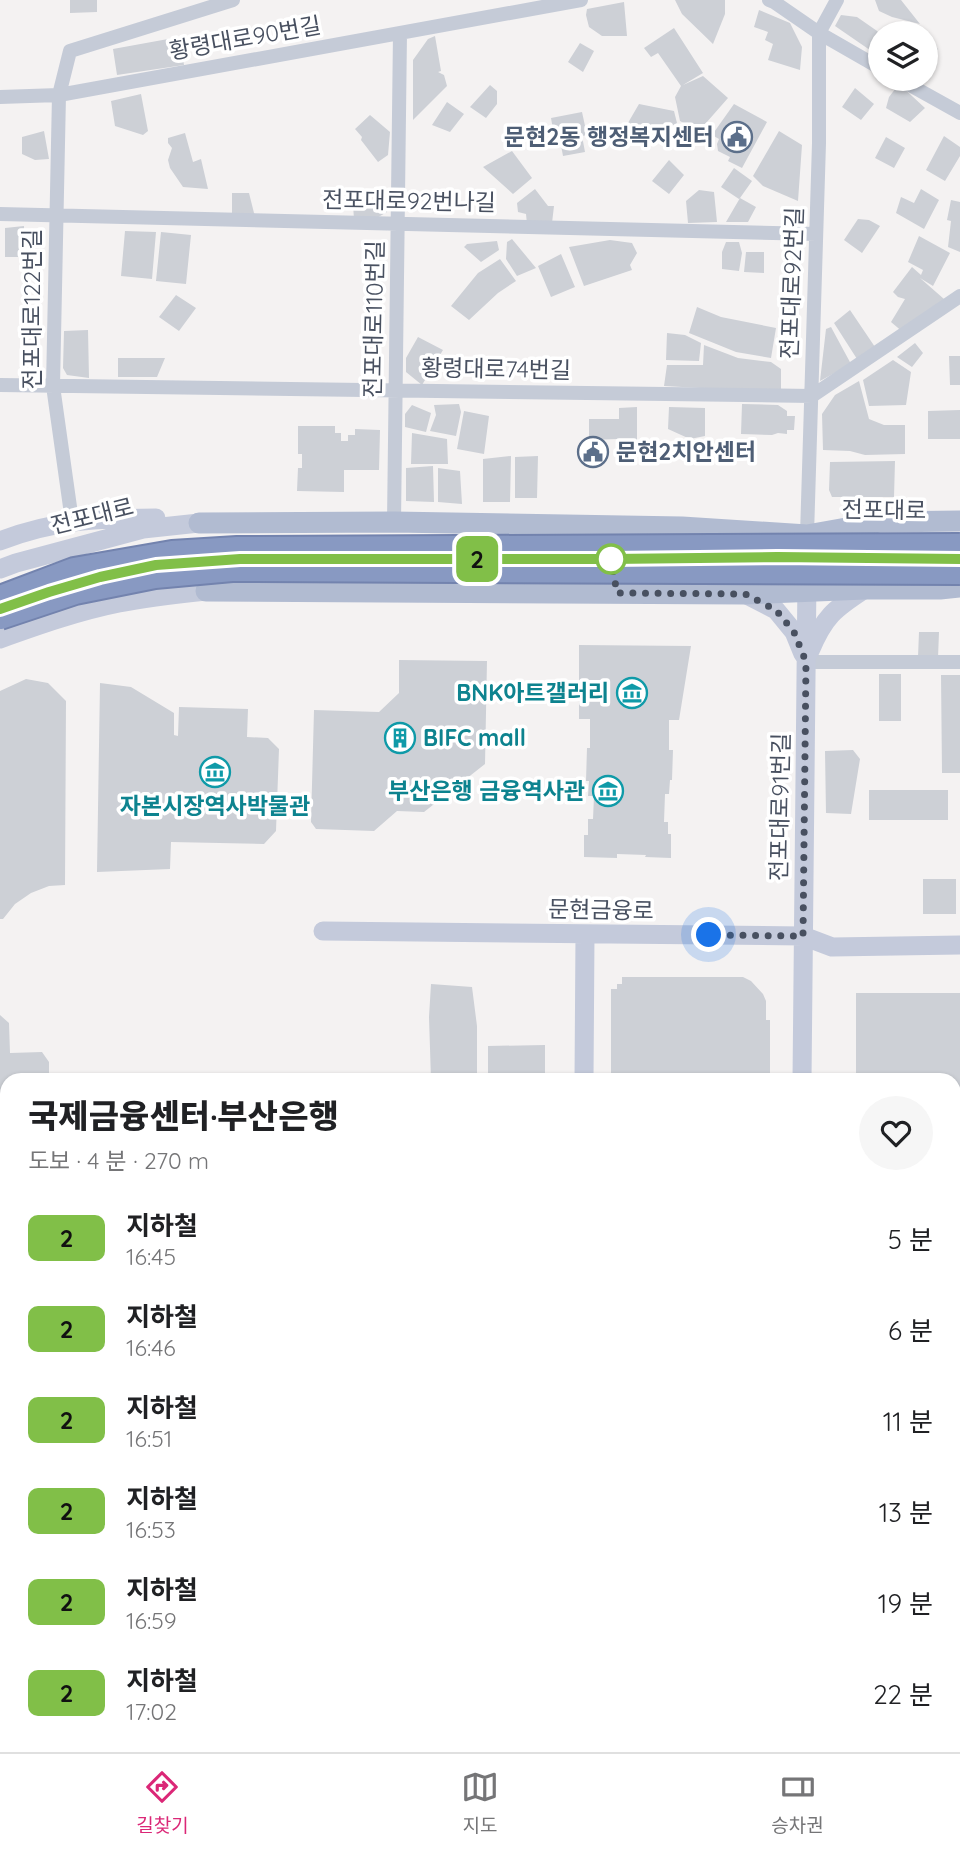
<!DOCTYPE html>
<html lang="ko">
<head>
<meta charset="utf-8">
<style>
	:root { --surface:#fff; --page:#f6f6f6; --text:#202124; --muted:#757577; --line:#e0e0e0; --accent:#db2777 }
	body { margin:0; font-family:Quicksand,"Noto Sans KR",sans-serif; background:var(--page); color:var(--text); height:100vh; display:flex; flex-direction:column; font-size:26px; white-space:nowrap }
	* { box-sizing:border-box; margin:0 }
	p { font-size:23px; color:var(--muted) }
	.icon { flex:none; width:38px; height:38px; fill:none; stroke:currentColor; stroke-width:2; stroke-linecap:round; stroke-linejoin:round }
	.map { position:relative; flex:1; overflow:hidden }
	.side { position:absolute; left:0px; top:1073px; width:961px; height:681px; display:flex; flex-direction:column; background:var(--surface); border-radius:21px 21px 0 0; box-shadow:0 2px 5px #0004 }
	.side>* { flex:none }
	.badge { padding:0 14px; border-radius:10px; font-size:24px; line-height:46px }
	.buttons { position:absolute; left:868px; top:21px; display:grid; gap:14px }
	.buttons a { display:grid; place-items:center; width:70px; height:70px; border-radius:50%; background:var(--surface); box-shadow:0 2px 5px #0004; font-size:35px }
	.you { position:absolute; width:35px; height:35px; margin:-18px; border:5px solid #fff; border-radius:50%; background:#1a73e8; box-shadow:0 0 0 10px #1a73e833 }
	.map>.badge { position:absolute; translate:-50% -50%; box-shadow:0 0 0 4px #fff }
	.round { display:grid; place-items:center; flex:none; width:74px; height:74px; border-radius:37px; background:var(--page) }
	.overview { display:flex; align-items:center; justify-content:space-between; height:119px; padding:0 28px }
	h1 { font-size:33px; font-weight:800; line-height:52px }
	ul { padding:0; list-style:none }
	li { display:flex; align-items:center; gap:21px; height:91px; padding:0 28px }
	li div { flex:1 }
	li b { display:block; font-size:26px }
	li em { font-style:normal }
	li .badge { min-width:77px; font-weight:700; text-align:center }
	.tabs { display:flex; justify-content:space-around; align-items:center; height:98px; border-top:2px solid var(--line); background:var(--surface); font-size:19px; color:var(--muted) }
	.tabs a { display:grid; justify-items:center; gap:4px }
	.tabs .selected { color:var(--accent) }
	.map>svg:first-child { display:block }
	.green { fill:#c0f2dd }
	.water { fill:#8bc8f1 }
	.building { fill:#cdd0d6 }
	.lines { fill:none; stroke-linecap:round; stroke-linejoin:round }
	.street { stroke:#c5cbd7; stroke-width:14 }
	.secondary { stroke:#c4cadb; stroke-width:19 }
	.primary { stroke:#b1bbd1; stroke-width:21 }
	.highway-bridge-casing { stroke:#7383ae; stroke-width:28; stroke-linecap:butt }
	.highway-bridge { stroke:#8899c2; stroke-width:24 }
	.line-casing { stroke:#fff; stroke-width:16 }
	.line { stroke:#81bf48; stroke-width:10 }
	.walk { stroke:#485060; stroke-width:7; stroke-dasharray:0 12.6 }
	.stop-dot { fill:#fff; stroke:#81bf48; stroke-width:3.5 }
	.labels { text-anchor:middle; stroke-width:7; stroke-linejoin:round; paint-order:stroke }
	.street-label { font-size:23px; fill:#485060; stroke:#fff }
	.service-label { font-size:23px; font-weight:bold; fill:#4e5e75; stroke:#fff; text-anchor:end }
	.culture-label { font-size:23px; font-weight:bold; fill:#0d838f; stroke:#fff; text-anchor:end }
</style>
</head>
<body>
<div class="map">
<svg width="960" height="1752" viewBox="0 0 960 1752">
	<rect width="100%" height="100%" fill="#f4f2f2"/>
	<path class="green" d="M320 1747 780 1746V1752H319Z"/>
	<path class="water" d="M954 1260H960V1363H954Z
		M0 1272H7V1361H0Z"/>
	<path class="building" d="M70 0H97V12L70 13Z
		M675 0H725V14L713 44 682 14Z
		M875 0H901L920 24 892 17 879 11Z
		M624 2 627 36H602L589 27 586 15 587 9Z
		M759 10 790 23 802 47 800 70 768 60 773 44 765 40 768 32 754 27Z
		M841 15 857 17 880 33V57L835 26Z
		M674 28 703 73 683 85 703 76 728 98 699 131 680 121 675 97 681 86 658 53 651 57 644 48Z
		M435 36 441 71 438 72 444 75 447 86 413 120V60L428 39Z
		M179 37 184 65 117 75 113 49Z
		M926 37 938 49 928 61 926 59Z
		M580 43 594 51 583 72 568 62Z
		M899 84 925 108 910 122 886 108 889 97Z
		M490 85 497 91V104L486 118 470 107Z
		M855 88 874 104 861 120 842 107Z
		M141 94 148 131 143 135 115 126 111 101Z
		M447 102 464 114 450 132 432 125Z
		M639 104 674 111 677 123 667 129 639 130 625 128Z
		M734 104 767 122 742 168 728 161 730 157 718 151 717 144 719 139 712 135Z
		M582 112 587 135 582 136 585 152 563 156 560 140 555 141 551 118Z
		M370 115 390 132 388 155 378 162 361 140 362 137 355 129Z
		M44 131 49 159 35 160 22 154V137Z
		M779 131 802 145 798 201 763 186 753 176Z
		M185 133 193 162 201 159 208 189 183 187 170 168 168 160 172 148 168 143V138Z
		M944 136 960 147V156L945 181 926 170Z
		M886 137 905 148 894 168 875 158Z
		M512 151 532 178 513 194 483 167Z
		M669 160 684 175 669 194 652 181Z
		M734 168 752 181 740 198 756 207 748 222H726L740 198 739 199 721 187Z
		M535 189 548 206H554L552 223 527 224 526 214 518 212 517 203Z
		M921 189 939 200 924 229 896 213 901 197 914 203Z
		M699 190 714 192 717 222 688 223 686 201Z
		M232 193H249L255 217 232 216Z
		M951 200 960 202V252L948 247 951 221 947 220Z
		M388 201 387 212 375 219H354L353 205Z
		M858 219 869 220 880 226 862 253 844 240Z
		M24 226V257H5V228Z
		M125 231 156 232 152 279 121 276Z
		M161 232 191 235 186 284 156 281Z
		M919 236 950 253 933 286 920 278 944 299 904 333 891 322 905 299 898 297 893 292 912 267 921 275 923 270 908 262Z
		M512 239 536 268 517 276 506 259 507 242Z
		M610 240 632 243 637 253 630 265 632 270 584 286 569 247Z
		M497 241 499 250 481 262 464 247 467 244Z
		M726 242H739L742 253 739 271 722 269V252Z
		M746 252H764V273L744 272Z
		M561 254 575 287 551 297 538 266Z
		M500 259 516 281 498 293 469 320 451 306 478 273Z
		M176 295 196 308 179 331 159 317Z
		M697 307 721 317 776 328 771 358 736 352 689 333Z
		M850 310 875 347 857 359 834 323Z
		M831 327 851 364 820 381 826 329Z
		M88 330 89 378 67 375 63 368 64 331Z
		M667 333 685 335 701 343 699 361 666 360Z
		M418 337 443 350 422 385 406 372V358Z
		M915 343 923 353 912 367 897 357Z
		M704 345 738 358 771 362 781 369V390H736L664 386 667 365H703Z
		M949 356H960V385H950Z
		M118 358H165L157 377H118Z
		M893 360 911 372 906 405 869 406 863 380Z
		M859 381 869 419 884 425H905V454L865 455 850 451 823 450 822 414 835 395Z
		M459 404 461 412 456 436 430 431 436 415 434 405Z
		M742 404 778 405 787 411V416H795L794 430H787V434L778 433 772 435 741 434Z
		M412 405 431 413 426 432 405 427V414Z
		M637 407V440L618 439 589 440V419H619V408Z
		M669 407 705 408V436L690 439 668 429Z
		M960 410V439H928V411Z
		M464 411 489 416 484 454 457 449Z
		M298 426H335V433H341V441H348V435H355V429L380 430 379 470H344V492L297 491 298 468H302V454H298Z
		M412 433 447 439 448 464H411Z
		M511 456 510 502H483V459Z
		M538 456 537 498H515V457Z
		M895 461 894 497H832L829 490 830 462Z
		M433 466 434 502 406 501V468Z
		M438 468 460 471 462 504 438 502Z
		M919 632H939L938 658 918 657Z
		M579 645 691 646 679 720H669V750H673L672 780H670L669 794H665L664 822H668V834H671V858L645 857 646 855 617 854V858L584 857V835H588V819H593L594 796H588L589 781H586L587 748H590V719H579Z
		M399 660 487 661 485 764 424 812 397 811 374 831 316 829 311 822 314 710 379 712 399 693Z
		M879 674H901V721H879Z
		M941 675H960V773H942Z
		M26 679 48 683 66 701 65 885 49 886 31 893 15 904 3 919H0V691Z
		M100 683 131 687 174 713V735L178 736 179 707 248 709 247 737 268 738 279 749 276 831 264 844 171 842 170 869 97 872Z
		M853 750 860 759 851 814 826 813 825 751Z
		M869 790H948V820H869Z
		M923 879H956V914H923Z
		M622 977H743L751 981 763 994 766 1001V1020H770V1080H611V989H617V984H622Z
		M431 984 472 987 477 1026V1073H488V1046L545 1045V1080H431L429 1017Z
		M856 993H960V1200H954V1080H856Z
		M0 1015 9 1023 10 1053 42 1052 49 1062V1080H7V1198H0Z
		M957 1423H960V1593H954L955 1516H954V1503H955L956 1460H954V1448H956Z
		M0 1435H7V1586L0 1585Z
		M41 1746H75V1752H43Z
		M164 1746H211V1752H163Z
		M865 1748 928 1750V1752H864Z"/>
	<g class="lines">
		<path class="street" d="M769 0 774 2 819 33 880 68
			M899 79 960 113
			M0 97 59 95 581 0
			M0 214 816 234
			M0 385 812 396 960 296
			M72 521 53 386 59 95 70 51 233 0
			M394 522 400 33
			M807 535 819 143V33L837 0
			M806 662H960
			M954 1707H960"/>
		<path class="secondary" d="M0 541C53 520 101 518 156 518
			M0 569 16 563 143 529 199 523
			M745 594 776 610 794 632 803 654
			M0 639C39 625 79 611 119 603 148 597 177 594 206 591
			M810 651C824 617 834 609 865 589
			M323 931 803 936 832 947 960 945
			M584 1080 585 934
			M802 1080 807 577
			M954 1230H960
			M0 1245H7
			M0 1382H7
			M954 1389H960
			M0 1651 7 1652
			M0 1720 7 1738
			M801 1746V1752
			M301 1752 303 1746"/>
		<path class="primary" d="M199 523 394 522 682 527 807 535 880 522 960 521
			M206 591 745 594 865 589H940L960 587"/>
		<g class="highway-bridge-casing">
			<path id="highway-bridge" d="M0 598 74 570 172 553 237 549 960 546
				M0 617 75 592 155 576 232 569 960 572"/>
		</g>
		<use href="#highway-bridge" class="highway-bridge"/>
	</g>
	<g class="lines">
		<g class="line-casing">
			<path id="line" d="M0 609 49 592 100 577 156 565 240 559H611L777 557 960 559"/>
		</g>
		<use href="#line" class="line"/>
		<path class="walk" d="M611 559 617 593 745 594 776 610 794 632 806 662 803 936 709 935"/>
	</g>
	<defs>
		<g id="civic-ring" transform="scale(1.575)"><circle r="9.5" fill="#fff" stroke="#5c6f8a" stroke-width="1.5"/><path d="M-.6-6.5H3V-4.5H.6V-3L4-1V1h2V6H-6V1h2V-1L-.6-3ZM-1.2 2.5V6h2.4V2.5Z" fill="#5c6f8a"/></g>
		<g id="museum-ring" transform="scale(1.575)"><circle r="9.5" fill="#fff" stroke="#0f9aa8" stroke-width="1.5"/><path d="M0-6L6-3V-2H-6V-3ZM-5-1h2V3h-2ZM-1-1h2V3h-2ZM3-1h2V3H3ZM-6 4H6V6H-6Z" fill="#0f9aa8"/></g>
		<g id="building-ring" transform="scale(1.575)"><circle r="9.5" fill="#fff" stroke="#0f9aa8" stroke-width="1.5"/><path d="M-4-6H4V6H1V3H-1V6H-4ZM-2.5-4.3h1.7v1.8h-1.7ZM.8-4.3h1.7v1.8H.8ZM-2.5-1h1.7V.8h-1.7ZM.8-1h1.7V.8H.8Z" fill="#0f9aa8"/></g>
	</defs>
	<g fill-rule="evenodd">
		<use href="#civic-ring" x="737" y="137"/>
		<use href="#civic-ring" x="593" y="452"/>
		<use href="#museum-ring" x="632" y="693"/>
		<use href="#building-ring" x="400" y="738"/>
		<use href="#museum-ring" x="215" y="772"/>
		<use href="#museum-ring" x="608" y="791"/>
	</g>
	<circle class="stop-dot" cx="611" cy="559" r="14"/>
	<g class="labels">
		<g class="street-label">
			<text transform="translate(245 38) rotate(-10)" y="8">황령대로90번길</text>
			<text transform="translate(409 201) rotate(1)" y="8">전포대로92번나길</text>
			<text transform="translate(792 283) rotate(-88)" y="8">전포대로92번길</text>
			<text transform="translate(32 309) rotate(-90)" y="8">전포대로122번길</text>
			<text transform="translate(374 319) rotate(-89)" y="8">전포대로110번길</text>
			<text transform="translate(496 369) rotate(1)" y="8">황령대로74번길</text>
			<text transform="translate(884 510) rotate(1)" y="8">전포대로</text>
			<text transform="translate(92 516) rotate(-14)" y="8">전포대로</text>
			<text transform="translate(780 807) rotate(-89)" y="8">전포대로91번길</text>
			<text transform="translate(601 910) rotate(1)" y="8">문현금융로</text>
		</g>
		<g class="service-label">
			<text x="714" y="145">문현2동 행정복지센터</text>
			<text x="616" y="460" text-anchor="start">문현2치안센터</text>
		</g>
		<g class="culture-label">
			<text x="609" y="701">BNK아트갤러리</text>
			<text x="423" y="746" text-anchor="start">BIFC mall</text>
			<text x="585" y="799">부산은행 금융역사관</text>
			<text x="215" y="814" text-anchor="middle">자본시장역사박물관</text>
		</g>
	</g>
</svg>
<div class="buttons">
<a><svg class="icon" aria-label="layers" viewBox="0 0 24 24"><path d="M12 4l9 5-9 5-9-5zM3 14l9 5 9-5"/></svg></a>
</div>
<div class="you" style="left:709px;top:935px"></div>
<b class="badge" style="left:477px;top:559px;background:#81bf48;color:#111">2</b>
<section class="side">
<div class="overview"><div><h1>국제금융센터·부산은행</h1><p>도보 · 4 분 · 270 m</p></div><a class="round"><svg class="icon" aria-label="heart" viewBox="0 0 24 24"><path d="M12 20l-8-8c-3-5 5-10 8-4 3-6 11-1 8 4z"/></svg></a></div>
<ul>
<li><span class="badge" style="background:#81bf48;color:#111">2</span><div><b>지하철</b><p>16:45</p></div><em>5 분</em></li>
<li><span class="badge" style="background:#81bf48;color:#111">2</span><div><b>지하철</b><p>16:46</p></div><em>6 분</em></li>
<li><span class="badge" style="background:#81bf48;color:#111">2</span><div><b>지하철</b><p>16:51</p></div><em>11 분</em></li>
<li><span class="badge" style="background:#81bf48;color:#111">2</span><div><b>지하철</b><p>16:53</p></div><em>13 분</em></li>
<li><span class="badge" style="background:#81bf48;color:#111">2</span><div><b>지하철</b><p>16:59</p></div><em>19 분</em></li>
<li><span class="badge" style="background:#81bf48;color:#111">2</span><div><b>지하철</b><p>17:02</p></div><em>22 분</em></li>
</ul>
</section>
</div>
<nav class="tabs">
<a class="selected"><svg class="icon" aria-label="directions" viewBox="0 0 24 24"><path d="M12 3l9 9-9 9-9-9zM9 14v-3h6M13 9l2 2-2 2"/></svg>길찾기</a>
<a><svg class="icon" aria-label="map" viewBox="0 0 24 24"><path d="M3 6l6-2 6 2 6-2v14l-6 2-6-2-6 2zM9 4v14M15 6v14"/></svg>지도</a>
<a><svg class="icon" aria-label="tickets" viewBox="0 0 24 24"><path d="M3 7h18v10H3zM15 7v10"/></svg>승차권</a>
</nav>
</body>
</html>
